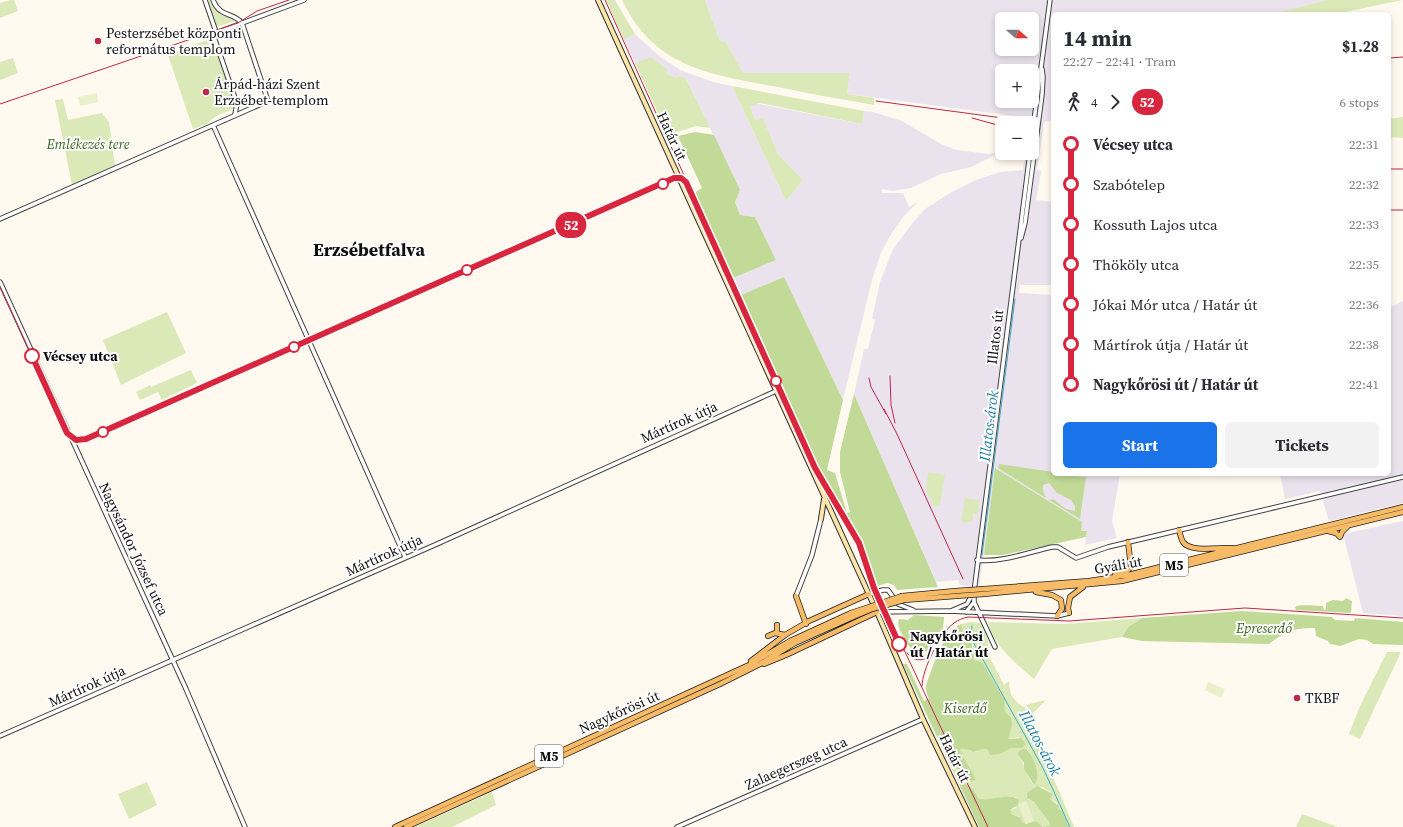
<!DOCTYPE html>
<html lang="en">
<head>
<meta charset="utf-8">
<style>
	:root { --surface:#fff; --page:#f2f2f3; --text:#2b2b33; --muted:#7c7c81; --accent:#1a73e8 }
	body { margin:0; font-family:"Source Serif 4",serif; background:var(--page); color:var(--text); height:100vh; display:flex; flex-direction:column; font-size:15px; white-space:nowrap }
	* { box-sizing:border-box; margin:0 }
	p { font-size:13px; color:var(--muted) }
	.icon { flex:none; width:22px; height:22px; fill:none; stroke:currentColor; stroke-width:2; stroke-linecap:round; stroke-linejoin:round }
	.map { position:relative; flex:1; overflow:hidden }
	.panel { position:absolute; left:1051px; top:12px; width:340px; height:464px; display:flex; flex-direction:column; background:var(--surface); border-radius:6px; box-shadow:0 2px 6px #0003 }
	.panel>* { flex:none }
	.badge { padding:0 8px; border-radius:13px; font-size:14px; line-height:26px }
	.needle { width:26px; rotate:110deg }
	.buttons { position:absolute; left:995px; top:12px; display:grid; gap:8px }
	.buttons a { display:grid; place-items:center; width:44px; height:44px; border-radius:6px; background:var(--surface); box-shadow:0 2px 6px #0003; font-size:20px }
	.map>.badge { position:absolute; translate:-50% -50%; box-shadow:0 0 0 2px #fff }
	.legs { display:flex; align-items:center; gap:6px; height:44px; padding:0 12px; font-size:13px }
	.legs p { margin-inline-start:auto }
	.headline { display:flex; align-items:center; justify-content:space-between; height:68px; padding:0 12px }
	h1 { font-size:22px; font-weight:700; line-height:30px }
	.button { display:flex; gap:8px; margin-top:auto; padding:8px 12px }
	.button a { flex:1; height:46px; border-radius:6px; background:var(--accent); color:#fff; font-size:16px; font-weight:700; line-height:46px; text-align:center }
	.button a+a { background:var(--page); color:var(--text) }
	ul { padding:0 12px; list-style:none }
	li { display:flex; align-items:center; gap:14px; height:40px; font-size:15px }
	li i { display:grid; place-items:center; width:6px; height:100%; margin:0 5px; background:currentColor }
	li i::after { content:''; width:10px; height:10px; margin:-5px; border:3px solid; border-radius:50%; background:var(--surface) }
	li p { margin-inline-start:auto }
	li:first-child i { background:linear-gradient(#0000 50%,currentColor 0) }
	li:last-child i { background:linear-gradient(currentColor 50%,#0000 0) }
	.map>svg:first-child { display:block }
	.industrial { fill:#eae3ed; fill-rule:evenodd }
	.green { fill:#dbe9b9; fill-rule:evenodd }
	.forest { fill:#c2da98 }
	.pitch { fill:#eaf0cb }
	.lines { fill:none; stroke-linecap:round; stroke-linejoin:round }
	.stream { stroke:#3cadcc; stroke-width:1 }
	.tertiary-casing { stroke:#414141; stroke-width:5.5 }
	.secondary-casing { stroke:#303030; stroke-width:6 }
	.primary-casing { stroke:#1f1f1f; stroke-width:6 }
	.tertiary { stroke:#fff; stroke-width:3.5 }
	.secondary { stroke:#fee6ab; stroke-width:4 }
	.primary { stroke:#f7ba67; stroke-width:4.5 }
	.tram { stroke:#be2749; stroke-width:1 }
	.rail { stroke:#be2749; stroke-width:1 }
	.primary-bridge-casing { stroke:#1f1f1f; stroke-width:6; stroke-linecap:butt }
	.primary-bridge { stroke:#f7ba67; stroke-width:4.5 }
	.line-1-casing { stroke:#fff; stroke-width:9 }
	.line-1 { stroke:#d7263d; stroke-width:6 }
	.poi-dot { fill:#be2749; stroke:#fff; stroke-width:1.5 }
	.stop-1-dot { fill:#fff; stroke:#d7263d; stroke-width:2 }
	.labels { text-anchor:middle; stroke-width:4; stroke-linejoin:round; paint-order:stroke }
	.shield { fill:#fff; stroke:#565656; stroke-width:1 }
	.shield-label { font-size:13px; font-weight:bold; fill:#0e0e0e }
	.poi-label { font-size:14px; fill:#0e0e0e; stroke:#fff; text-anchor:start }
	.street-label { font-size:14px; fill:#0e0e0e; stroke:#fff }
	.park-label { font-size:14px; font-style:italic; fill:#3a661e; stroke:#fff }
	.stop-label { font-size:14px; font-weight:bold; fill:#0e0e0e; stroke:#fff; text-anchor:start }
	.water-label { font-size:15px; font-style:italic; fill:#187da0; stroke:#fff }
	.district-label { font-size:18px; font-weight:bold; fill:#0e0e0e; stroke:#fff }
</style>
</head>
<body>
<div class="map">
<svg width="1403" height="827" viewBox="0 0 1403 827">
	<rect width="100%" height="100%" fill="#fff9ef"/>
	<path class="industrial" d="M705 0H1328L1270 14H1053V120L1044 122 1037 169 1041 171 1036 200 1053 202V285H1020L1019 293 1053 295V474H1120L1112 521 1117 538 1085 545 1087 531H1081L996 468 979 588 960 585 958 580 936 582 854 394 864 349H868L875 320 872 319 880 282 893 249 911 225 925 209 950 193 976 180 1000 172 1023 170 1025 153H1032V123H1029V118L847 94 850 73H743L726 42 720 41ZM1002 19H1032V49H1002ZM1002 71H1032V101H1002Z
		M635 34 659 56 680 70 713 82 732 86 786 201 803 180 778 154 763 118 755 120 750 106 754 103 862 124 864 111 873 112 902 121 941 144 957 150 988 154 1002 152 971 167 941 174 911 188 893 191 882 189V193H903L909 207 918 202 903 217 890 236 881 253 872 280 843 400 784 277 741 295 733 278 776 260 755 217 740 215 735 202 740 190 686 79 676 78 666 73 651 58 635 63 624 40Z
		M1403 301V503L1329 521 1320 491 1285 499 1280 474H1389V308Z
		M1403 521V616L1363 613 1343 534Z"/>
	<path class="green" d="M10 0H14L18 11 0 18V3Z
		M207 0H209L220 14 235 21 219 26 216 25Z
		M606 0H615L635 34 624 40Z
		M622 0H705L720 41 726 42 743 73H850L847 94 874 98V105C840 99 806 93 772 86 708 74 654 67 622 0Z
		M1328 0H1402L1336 14H1270Z
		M212 38 234 102V107L231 110 216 116 207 124 193 129 168 55Z
		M651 57 668 70 666 73 676 78 681 76 686 79 710 128 696 126 668 135 635 63Z
		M13 58 18 73 0 80V62Z
		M732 86 864 111 862 124 759 103 750 106 755 120 763 118 778 154 803 180 786 201Z
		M63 99 68 120 102 113 109 122 115 166 72 185 55 100Z
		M1403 117V138L1389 137V119Z
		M167 312 186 353 121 385 103 340Z
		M191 370 197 383 162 400 158 392 140 400 136 392 150 385 151 387Z
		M928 472 945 475 940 506 934 507 926 490Z
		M965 498 980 500 978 514H973V520L964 523 961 522Z
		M1142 618 1128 627 1122 637 1052 649 1034 679C1016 663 994 647 988 622L1066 624Z
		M970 622 981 623 987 638 991 660 1004 685 1009 681C1010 694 1011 698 1023 707L1024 705 1026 711 1029 710 1026 705 1046 700 1032 714 1026 726 1048 765 1074 827H1069L1062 812 1058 809 1057 803 1050 799 1053 794 1042 787 1033 789 1028 799 1034 802 1049 822 1050 825 1043 827 1036 821 1026 824 1022 822 1020 817 1012 814 1010 810 1016 808 1017 798C1005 793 990 803 978 798 975 789 968 783 958 782L951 767 964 771 975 780 960 750 961 749 967 748 970 751 977 752 980 749H987L990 755C999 755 1003 753 1010 747L1022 748 1019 737 1008 739 1011 717 1005 712 979 663 973 660 977 656 972 651 973 645 970 640 964 634 961 624ZM1024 748C1033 752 1043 777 1034 785 1026 778 1026 765 1019 757L1020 750Z
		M1387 652H1401L1360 739 1349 734 1360 706Z
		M147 782 157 805 129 819 118 794Z
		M492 792 496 805 452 827H415Z
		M1302 814 1335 826 1338 827H1296Z"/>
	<path class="forest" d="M695 132 714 135 740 190 735 202 740 215 755 217 776 260 733 278 694 193 702 188 678 136Z
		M784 277 843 400 827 470 835 473 847 513 850 512 840 472V452L854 394 938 587 897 590 894 585 887 583 877 586 861 540 820 472 741 295Z
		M999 464 1053 472V474L1086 477 1080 519 1049 500 1053 499 1066 509 1075 511V506L1071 500 1057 493 1049 483 1043 485V491L1046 498 998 468Z
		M995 468 1082 522 1081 531H1087L1086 537 1003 555H984Z
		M1346 598 1352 601 1351 613 1296 610 1295 607C1299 604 1316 606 1323 606L1324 610 1326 609V603L1333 600 1343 601Z
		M1242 611 1332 617 1335 620 1354 621 1355 618 1403 622V645L1373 644 1367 640 1359 639 1340 646 1330 644 1328 641 1316 636 1315 628C1294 628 1286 631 1269 644L1142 641 1122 637 1128 627 1142 618Z
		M914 615 944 617C944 645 918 671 902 634 899 629 897 624 899 619L908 620Z
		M961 624 964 634 972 643V651L978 653 973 660 982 662 1004 699 1005 712 1011 717 1012 725 1008 739 1021 738 1026 744 1022 748H1010C1003 753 999 755 990 755L987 749H981C972 756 970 747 961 749L960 750 976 780 969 781 964 771 951 767 903 664H907L924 701 929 699C928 696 925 690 926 686 930 675 941 637 953 633L956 635 957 626Z
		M1024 748C1033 752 1043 777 1034 785L1024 769V763L1018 755 1019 751Z
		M958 782C968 783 975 789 978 798 990 803 1009 791 1019 800L1018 805 1010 810 1012 814 1021 818 1022 822 1026 824 1036 821 1043 827 1050 825 1049 822 1034 802 1027 798V793L1037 786 1053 794 1050 799 1059 806 1058 809 1062 811 1069 827H979Z"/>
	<path class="pitch" d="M97 93 98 102 80 106 78 97Z
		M1208 682 1225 689 1221 698 1205 690Z
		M1026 801 1034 820 1026 824 1018 804Z"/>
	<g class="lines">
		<path class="stream" d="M982 555 1015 299
			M972 626 971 638 1043 768 1070 827"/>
		<g class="tertiary-casing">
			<path id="tertiary" d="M205 0 215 29 214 37 237 104 235 114
				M213 34 304 0
				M213 125 405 557
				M1032 136 1050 0
				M0 219 268 101 242 23C233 12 220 18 213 0
				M1021 238 1025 223 1042 95 1043 77 1042 69
				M0 282 186 689 245 827
				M977 560C1001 563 1029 552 1052 547H1058L1076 558 1108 547 1403 477
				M869 594 883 590H888L898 604 913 610
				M796 596 812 555 821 519
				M953 610 967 604 973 593
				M877 612 950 611 1057 616 1069 613
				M966 612 974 602
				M995 647 974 602V592L1030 153
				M0 736 437 544 776 391
				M677 827 923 719"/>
		</g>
		<g class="secondary-casing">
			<path id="secondary" d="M598 0 877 612 923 719 975 827
				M821 519 824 499"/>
		</g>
		<g class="primary-casing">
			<path id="primary" d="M1179 530C1180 533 1181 539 1183 542 1190 553 1222 547 1233 548
				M1328 531 1336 533 1340 537 1342 532 1348 526
				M1115 575 1127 571 1131 567 1128 542
				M984 589 1089 581 1128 575 1403 507
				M1036 592 1052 595 1061 600 1062 609 1057 616
				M984 594 1122 581 1403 512
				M796 596 806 624
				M902 596 955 591
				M904 600 956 596
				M1069 613 1068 608 1070 597 1083 587
				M777 625V633
				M768 636 775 633 785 635
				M751 661 785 635 809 621 869 594
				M764 664 786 655 877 612
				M395 827 749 665 790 641 851 613
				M406 827 720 684 760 664 795 643 853 617"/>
		</g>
		<use href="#tertiary" class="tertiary"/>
		<use href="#secondary" class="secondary"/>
		<use href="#primary" class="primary"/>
		<path class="tram" d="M605 0 816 468 861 543 876 588 888 616 988 827
			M0 104 238 23 257 11 289 0
			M0 286 67 433 74 439 83 440 673 179 679 178 686 182
			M907 653C914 662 924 662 932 654
			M922 686C922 670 940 633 954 623 958 620 963 618 968 617L1069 621 1245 608 1403 618"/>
		<path class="rail" d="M1389 58 1403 57
			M876 101 1025 121
			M972 118 1001 126
			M1389 169H1403
			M1389 210H1403
			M890 376 891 405 895 423
			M869 378 871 387 886 414
			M884 409 897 434 963 579"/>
		<g class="primary-bridge-casing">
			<path id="primary-bridge" d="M955 591 984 589
				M956 596 984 594
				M851 613 902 596
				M853 617 872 609 904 600"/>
		</g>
		<use href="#primary-bridge" class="primary-bridge"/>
	</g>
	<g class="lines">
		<g class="line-1-casing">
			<path id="line-1" d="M32 356 67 433 76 440 86 439 674 178H681L686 182 815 468 859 543 874 588 899 644"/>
		</g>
		<use href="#line-1" class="line-1"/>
	</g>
	<g class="poi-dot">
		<circle cx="98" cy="41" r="4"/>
		<circle cx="206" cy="92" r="4"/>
		<circle cx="1297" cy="698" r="4"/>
	</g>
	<g class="stop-1-dot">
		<circle cx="663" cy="184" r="5"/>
		<circle cx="467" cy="270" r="5"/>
		<circle cx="294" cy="347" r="5"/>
		<circle cx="32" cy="356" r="7"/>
		<circle cx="776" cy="381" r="5"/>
		<circle cx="103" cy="432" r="5"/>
		<circle cx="899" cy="644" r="7"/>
	</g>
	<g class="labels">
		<g class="shield">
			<rect x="1160" y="554" width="28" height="22" rx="3"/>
			<rect x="535" y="745" width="28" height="22" rx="3"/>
		</g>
		<g class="shield-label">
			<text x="1174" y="570">M5</text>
			<text x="549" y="761">M5</text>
		</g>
		<g class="poi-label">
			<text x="106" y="38">Pesterzsébet központi<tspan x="106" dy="16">református templom</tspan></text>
			<text x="214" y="89">Árpád-házi Szent<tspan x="214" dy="16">Erzsébet-templom</tspan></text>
			<text x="1305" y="703">TKBF</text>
		</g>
		<g class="street-label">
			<text transform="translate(672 136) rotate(65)" y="5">Határ út</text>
			<text transform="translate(995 337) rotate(-83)" y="5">Illatos út</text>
			<text transform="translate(679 422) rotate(-24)" y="5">Mártírok útja</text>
			<text transform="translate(134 549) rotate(65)" y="5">Nagysándor József utca</text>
			<text transform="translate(384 555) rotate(-24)" y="5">Mártírok útja</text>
			<text transform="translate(1118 565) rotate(-10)" y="5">Gyáli út</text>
			<text transform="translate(87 686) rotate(-24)" y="5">Mártírok útja</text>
			<text transform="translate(619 712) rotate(-24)" y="5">Nagykőrösi út</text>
			<text transform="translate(955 758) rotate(64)" y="5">Határ út</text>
			<text transform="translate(796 763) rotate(-24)" y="5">Zalaegerszeg utca</text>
		</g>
		<g class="park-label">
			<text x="88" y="149">Emlékezés tere</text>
			<text x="1264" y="633">Epreserdő</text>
			<text x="965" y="713">Kiserdő</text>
		</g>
		<g class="stop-label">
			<text x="43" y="361">Vécsey utca</text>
			<text x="910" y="641">Nagykőrösi<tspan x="910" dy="16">út / Határ út</tspan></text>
		</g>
		<g class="water-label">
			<text transform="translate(989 426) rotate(-83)" y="5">Illatos-árok</text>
			<text transform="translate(1040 743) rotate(62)" y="5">Illatos-árok</text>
		</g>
		<g class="district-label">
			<text x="369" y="256">Erzsébetfalva</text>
		</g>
	</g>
</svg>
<div class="buttons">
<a><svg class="needle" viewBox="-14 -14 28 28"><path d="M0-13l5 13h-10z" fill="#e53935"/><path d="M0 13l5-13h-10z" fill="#7c7c81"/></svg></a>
<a>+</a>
<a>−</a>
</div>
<b class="badge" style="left:571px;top:225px;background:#d7263d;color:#fff">52</b>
<section class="panel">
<div class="headline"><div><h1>14 min</h1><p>22:27 – 22:41 · Tram</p></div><b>$1.28</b></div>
<div class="legs"><svg class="icon" aria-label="walk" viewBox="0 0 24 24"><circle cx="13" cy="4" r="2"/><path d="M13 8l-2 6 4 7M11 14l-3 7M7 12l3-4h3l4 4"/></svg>4<svg class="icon" aria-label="forward" viewBox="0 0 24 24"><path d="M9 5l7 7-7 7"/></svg><b class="badge" style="background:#d7263d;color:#fff">52</b><p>6 stops</p></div>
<ul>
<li><i style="color:#d7263d"></i><b>Vécsey utca</b><p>22:31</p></li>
<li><i style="color:#d7263d"></i><span>Szabótelep</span><p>22:32</p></li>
<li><i style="color:#d7263d"></i><span>Kossuth Lajos utca</span><p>22:33</p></li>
<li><i style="color:#d7263d"></i><span>Thököly utca</span><p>22:35</p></li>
<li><i style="color:#d7263d"></i><span>Jókai Mór utca / Határ út</span><p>22:36</p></li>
<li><i style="color:#d7263d"></i><span>Mártírok útja / Határ út</span><p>22:38</p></li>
<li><i style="color:#d7263d"></i><b>Nagykőrösi út / Határ út</b><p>22:41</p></li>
</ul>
<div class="button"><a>Start</a><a>Tickets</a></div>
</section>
</div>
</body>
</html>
